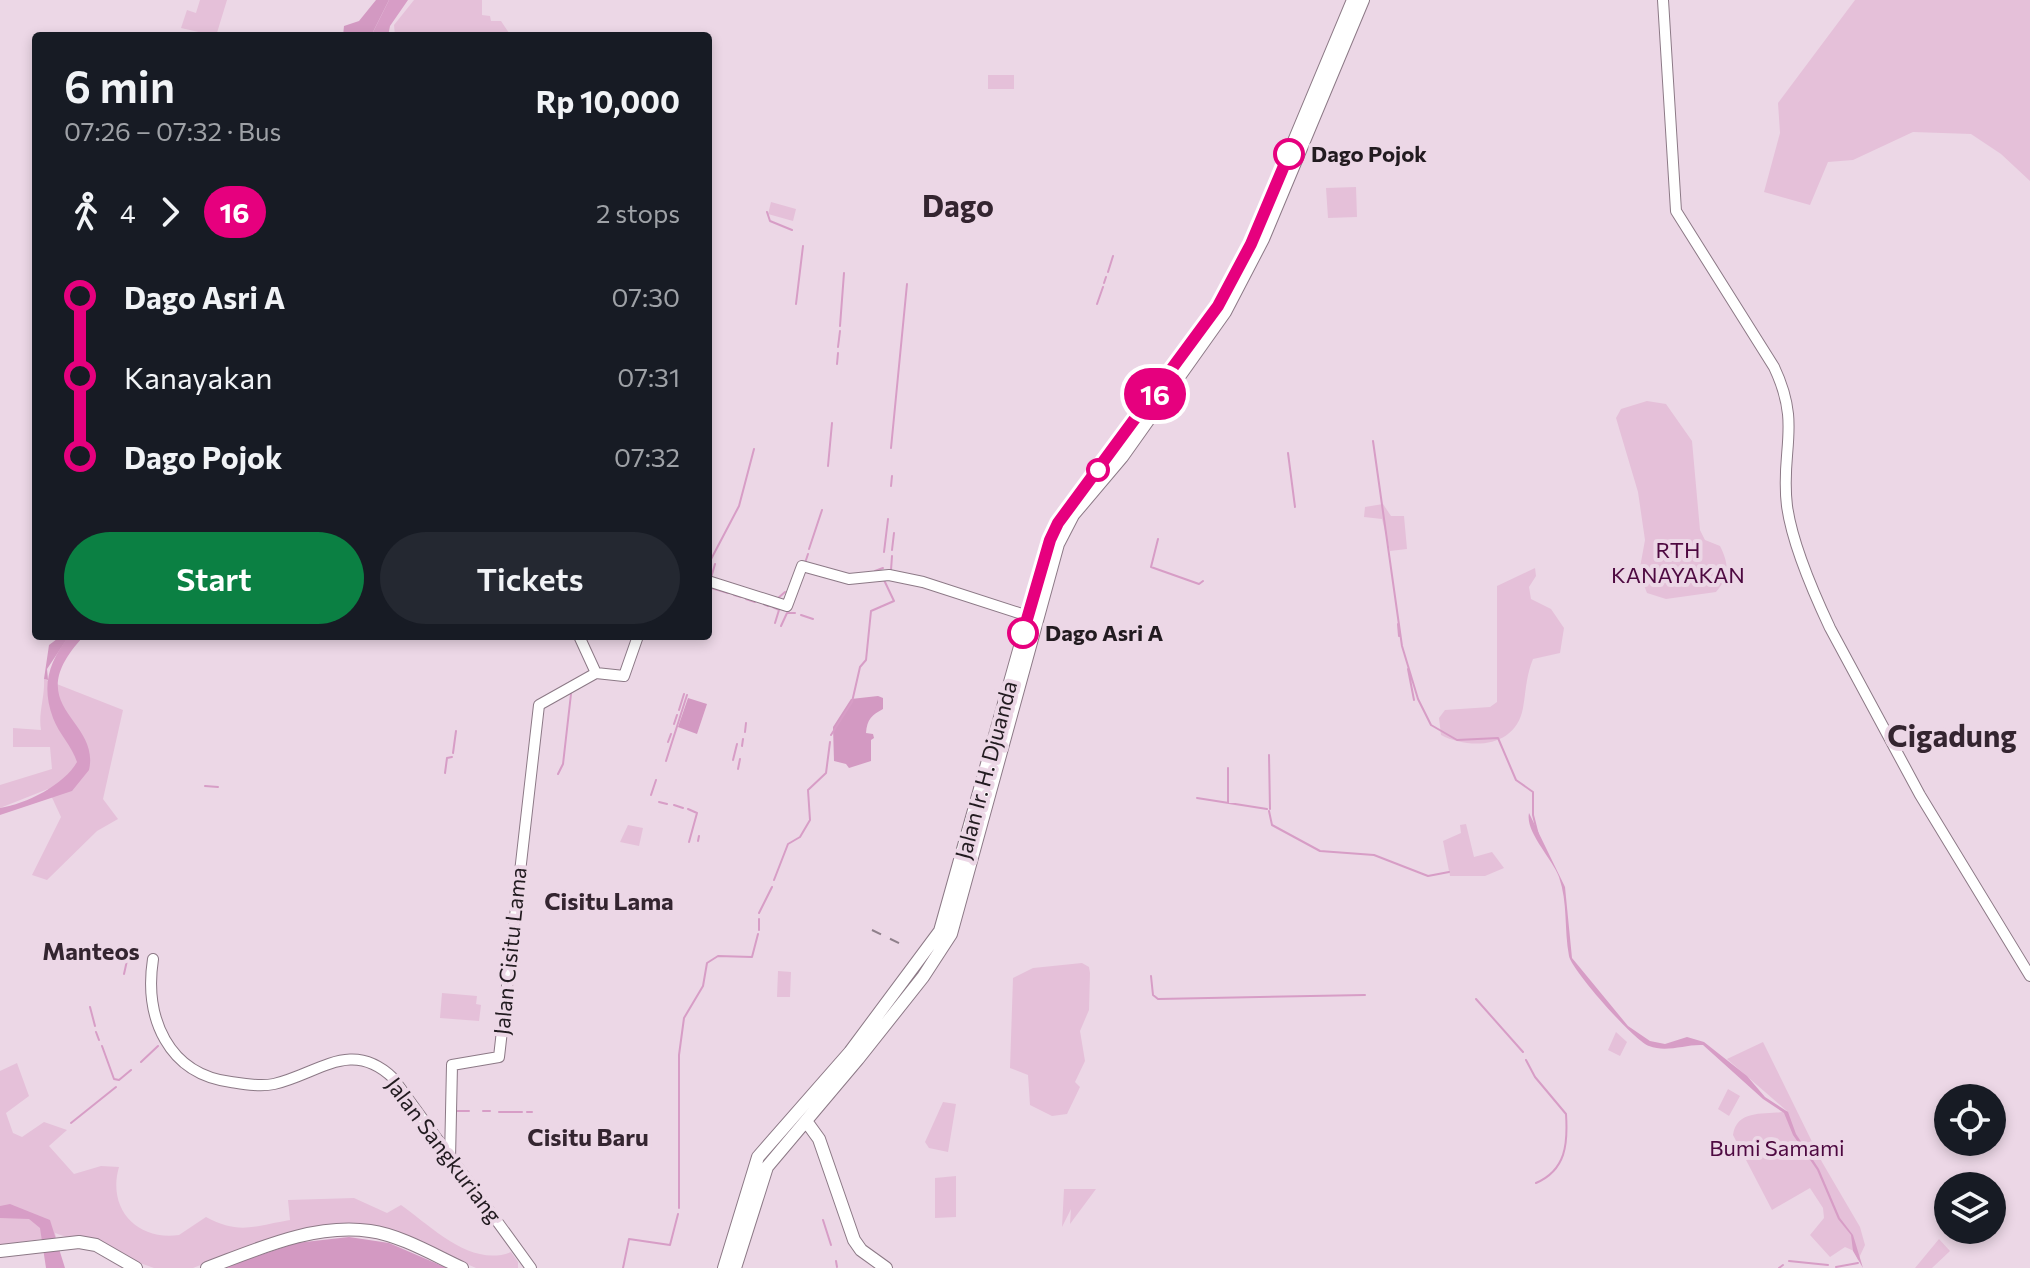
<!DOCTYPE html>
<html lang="en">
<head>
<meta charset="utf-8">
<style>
	:root { --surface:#171b24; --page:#242831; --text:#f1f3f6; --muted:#9ea1a6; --accent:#0b8043 }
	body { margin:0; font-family:Commissioner,sans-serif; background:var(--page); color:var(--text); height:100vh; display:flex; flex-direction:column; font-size:30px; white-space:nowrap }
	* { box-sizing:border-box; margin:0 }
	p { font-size:26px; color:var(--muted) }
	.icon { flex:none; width:44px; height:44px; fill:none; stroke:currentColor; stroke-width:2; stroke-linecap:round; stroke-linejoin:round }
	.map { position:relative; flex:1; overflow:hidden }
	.panel { position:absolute; left:32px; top:32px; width:680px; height:608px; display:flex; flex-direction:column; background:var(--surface); border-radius:8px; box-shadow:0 4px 12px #0003 }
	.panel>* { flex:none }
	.badge { padding:0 16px; border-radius:26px; font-size:28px; line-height:52px }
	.fabs { position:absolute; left:1934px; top:1084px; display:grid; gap:16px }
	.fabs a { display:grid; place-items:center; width:72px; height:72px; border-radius:50%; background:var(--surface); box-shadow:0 4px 12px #0003; font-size:40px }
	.map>.badge { position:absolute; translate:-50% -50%; box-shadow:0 0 0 4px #fff }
	.legs { display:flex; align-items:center; gap:12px; height:88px; padding:0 32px; font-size:26px }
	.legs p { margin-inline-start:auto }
	.headline { display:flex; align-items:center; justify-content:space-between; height:136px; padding:0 32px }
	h1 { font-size:44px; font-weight:600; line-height:60px }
	.primary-button { display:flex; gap:16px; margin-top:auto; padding:16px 32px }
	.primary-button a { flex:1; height:92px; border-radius:48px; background:var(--accent); color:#fff; font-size:32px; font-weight:600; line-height:92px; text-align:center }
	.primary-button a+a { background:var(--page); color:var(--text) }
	ul { padding:0 32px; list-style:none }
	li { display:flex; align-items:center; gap:28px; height:80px; font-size:30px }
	li i { display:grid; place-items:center; width:12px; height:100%; margin:0 10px; background:currentColor }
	li i::after { content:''; width:20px; height:20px; margin:-10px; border:6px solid; border-radius:50%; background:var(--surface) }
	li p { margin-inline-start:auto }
	li:first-child i { background:linear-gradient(#0000 50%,currentColor 0) }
	li:last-child i { background:linear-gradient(currentColor 50%,#0000 0) }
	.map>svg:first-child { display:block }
	.green { fill:#e5c0d9 }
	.forest { fill:#d399c2 }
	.water { fill:#d79dc6 }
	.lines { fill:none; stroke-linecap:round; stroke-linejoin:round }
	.stream { stroke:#d79dc6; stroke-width:2 }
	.minor-casing { stroke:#8c7986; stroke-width:12 }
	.major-casing { stroke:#8c7986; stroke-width:14 }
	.minor { stroke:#fff; stroke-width:10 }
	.major { stroke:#fff; stroke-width:12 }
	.rail { stroke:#8f808b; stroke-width:2; stroke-dasharray:10 10; stroke-linecap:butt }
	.line-1-casing { stroke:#fff; stroke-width:18 }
	.line-1 { stroke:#e6007e; stroke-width:12 }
	.stop-1-dot { fill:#fff; stroke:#e6007e; stroke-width:4 }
	.labels { text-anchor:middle; stroke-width:8; stroke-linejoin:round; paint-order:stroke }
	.stop-label { font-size:22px; font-weight:bold; fill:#221b20; stroke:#ecd7e6; text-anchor:start }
	.park-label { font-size:22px; fill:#4e0941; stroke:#ecd7e6 }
	.street-label { font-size:22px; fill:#221b20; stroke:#ecd7e6 }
	.neighbourhood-label { font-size:24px; font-weight:bold; fill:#342530; stroke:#ecd7e6 }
	.district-label { font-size:30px; font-weight:bold; fill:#342530; stroke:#ecd7e6 }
</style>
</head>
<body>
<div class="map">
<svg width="2030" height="1268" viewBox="0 0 2030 1268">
	<rect width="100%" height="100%" fill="#ecd7e6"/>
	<path class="green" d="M200 0H227L216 36 181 28 187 10 196 13Z
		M414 0H482V15L490 16 491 21H501L511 36H395L394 25Z
		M1855 0H2030V181L2001 154 1971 134 1913 132 1853 160 1828 162 1810 205 1764 192 1780 133 1778 103Z
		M988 75H1014V89H988Z
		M1356 187 1357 217 1328 218 1326 188Z
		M771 202 796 209 793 221 768 214Z
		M1647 401 1666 404 1692 441 1700 530 1705 540 1720 546C1729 564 1730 576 1716 592L1666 599 1647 593 1639 573 1645 540 1638 492 1616 418 1621 409Z
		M1383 504 1391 516H1404L1407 549 1390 551 1382 519 1364 517 1365 507Z
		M1535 568 1536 576 1529 587 1531 599 1551 609 1564 628 1560 653 1533 659C1526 676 1526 691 1523 708 1516 748 1470 750 1441 735L1439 718 1445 710 1490 707 1497 702V586Z
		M44 679 123 710 103 799 118 819 97 831 47 880 32 875 61 817 48 789 0 808V785L52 769 50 747H13V728L41 730C38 713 45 697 44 679Z
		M1466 824 1474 857 1492 852 1504 868 1485 876H1450L1443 841 1461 833 1460 825Z
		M628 825 643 828 639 846 620 842Z
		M1082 963 1089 967 1090 973 1089 1010 1080 1031 1085 1061 1075 1082 1080 1087 1067 1114 1052 1116 1030 1105 1028 1075 1010 1068 1013 978 1033 968Z
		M778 971 791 972 790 997H777Z
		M442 993 477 996 476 1004 481 1005 479 1021 440 1018Z
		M1616 1032 1627 1042 1620 1056 1608 1050Z
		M1763 1042 1822 1162 1860 1227 1865 1245 1858 1260 1854 1251 1845 1247 1830 1257 1810 1235 1824 1218 1823 1208 1810 1188 1772 1210 1733 1135C1737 1107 1769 1116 1787 1111L1727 1059Z
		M17 1063 29 1096 6 1113 13 1133 22 1137 44 1122 67 1130 49 1146 74 1174 101 1166 119 1167C107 1208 136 1241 179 1235L206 1217C239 1235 254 1226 290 1220L288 1200 354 1198 387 1213 401 1205C431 1226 471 1268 511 1252L518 1262V1268H476L391 1231 284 1237 259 1242 193 1268H154L55 1233 56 1237 0 1245V1071Z
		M1728 1089 1740 1096 1729 1116 1718 1109Z
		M943 1102 956 1104 948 1152 929 1148 925 1142Z
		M956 1176V1217L935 1218V1178Z
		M1064 1189H1096L1070 1224 1071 1209 1062 1227Z
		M1939 1239 1950 1251 1932 1268H1915Z"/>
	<path class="forest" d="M376 0H389L371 36H343L344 26 359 21Z
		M61 636H69L47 669 48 680 44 679 49 645Z
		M878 696 883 698V709C872 715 867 719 866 733L873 734 874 738 871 740V761L849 768 846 764 834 761 833 727 851 699Z
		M688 698 707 704 697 734 678 727Z
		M349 1237 389 1243 447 1268H222L296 1243Z"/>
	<path class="water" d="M389 0H408L390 26 388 36H371Z
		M69 636H84C17 707 101 718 89 770L72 791 0 815V808C26 804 64 785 77 762 72 746 59 734 53 718 41 685 49 662 69 636Z
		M1529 813 1565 887 1572 958 1628 1026 1650 1041 1665 1044 1687 1037 1704 1042 1747 1076 1765 1097 1788 1112 1796 1134 1819 1169 1840 1218 1853 1235 1863 1268 1853 1251 1851 1235 1838 1219 1817 1170 1793 1135 1784 1113 1763 1099 1703 1045C1685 1044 1667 1053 1649 1046 1633 1040 1571 969 1569 956 1564 929 1568 903 1559 877 1552 858 1525 832 1529 813Z
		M10 1204 50 1220 65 1268H46L40 1228 29 1219 0 1218V1206Z"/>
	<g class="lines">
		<path class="stream" d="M767 212 770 221 792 230
			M1108 272 1113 256
			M1104 283 1106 277
			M796 304 803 246
			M1097 304 1103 287
			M840 326 844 273
			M838 347 840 331
			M837 364 838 353
			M1373 441 1402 646 1418 699 1431 725 1457 740 1498 738 1516 780 1533 792V815L1539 839
			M891 448 907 284
			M1288 453 1295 507
			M828 466 832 423
			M891 486 892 476
			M1158 539 1151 567 1199 584 1203 581
			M809 549 822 510
			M892 550 894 533
			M884 552 888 519
			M805 563 808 554
			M708 565 739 506 754 449
			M891 570 892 556
			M875 571 883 568
			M711 578 715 564
			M708 587 728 593
			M734 595 741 597
			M746 599 755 602
			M777 599 785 592
			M764 604 768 606
			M773 607 779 610 775 623
			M801 615 813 619
			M1398 624 1399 636
			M781 626 787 613H795
			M1053 633 1072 637
			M1408 669 1414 700
			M679 710 684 694
			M674 724 677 715
			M745 732 746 723
			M831 735 852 702 860 667 866 660 871 611 894 601 884 580
			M668 742 671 734
			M742 746 743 739
			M453 753 456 731
			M1269 755 1270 809
			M733 760 737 744
			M666 761 687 695
			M1228 768V803
			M738 769 740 759
			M445 773 447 758 452 757
			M558 774 563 764 571 694
			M205 786 218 787
			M651 795 656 780
			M1197 798 1267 809
			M659 802 667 804
			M674 805 683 808
			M688 809 697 813 689 842
			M1269 811 1272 825 1320 851 1374 855 1428 876 1449 872
			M698 841 699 836
			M774 880 788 844 800 837 810 820 808 790 826 773 830 742
			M759 913 772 887
			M759 930V919
			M124 974 128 956
			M1151 976 1153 995 1158 999 1365 995
			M1476 999 1523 1052
			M90 1007 95 1026
			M96 1032 99 1040
			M102 1046 114 1079 119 1080 131 1070
			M1526 1060 1535 1077 1566 1114C1568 1144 1566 1170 1536 1183
			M141 1062 158 1046
			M455 1111H469
			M483 1111H490
			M499 1112H522
			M527 1112H532
			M71 1123 116 1087
			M679 1208V1055L684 1018 703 986 707 963 718 956 752 957 758 934
			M823 1220 831 1245
			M836 1261 837 1267
			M1789 1261 1828 1265
			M1836 1267 1858 1263
			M623 1268 629 1239 670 1245 678 1214
			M1779 1268 1783 1265"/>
		<g class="minor-casing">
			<path id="minor" d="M1663 0 1676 211 1774 367C1802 426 1780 450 1787 506 1792 543 1814 594 1830 628L1920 795 2030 976
				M708 581 787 606 802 566 849 579 889 575 923 582 1028 616
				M579 636 596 673
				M153 959C144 1018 168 1074 231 1082 244 1084 260 1087 274 1084 318 1074 351 1038 393 1078L531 1268
				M450 1159 452 1065 499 1057 539 705 596 673 624 676 638 636"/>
		</g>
		<g class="major-casing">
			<path id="major" d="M806 1121 819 1139 854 1240 861 1250 886 1268
				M0 1251 79 1242 96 1245 136 1268
				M207 1268C258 1249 314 1223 370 1231 400 1235 434 1255 462 1268
				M724 1268 758 1157 850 1052 940 931 1050 540 1066 511 1218 306 1251 244 1353 0
				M735 1268 767 1167 858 1059 923 977 951 934 1058 544 1073 515 1122 457 1225 312 1263 239 1363 0"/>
		</g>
		<use href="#minor" class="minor"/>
		<use href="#major" class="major"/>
		<path class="rail" d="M872 930 907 947"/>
	</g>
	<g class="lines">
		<g class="line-1-casing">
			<path id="line-1" d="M1023 633 1050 540 1058 523 1218 306 1251 244 1289 154"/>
		</g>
		<use href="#line-1" class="line-1"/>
	</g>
	<g class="stop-1-dot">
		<circle cx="1289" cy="154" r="14"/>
		<circle cx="1098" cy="470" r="10"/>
		<circle cx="1023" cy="633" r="14"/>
	</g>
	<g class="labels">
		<g class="stop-label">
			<text x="1311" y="162">Dago Pojok</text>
			<text x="1045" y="641">Dago Asri A</text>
		</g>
		<g class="park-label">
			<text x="1678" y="558">RTH<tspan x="1678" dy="25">KANAYAKAN</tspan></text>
			<text x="1777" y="1156">Bumi Samami</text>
		</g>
		<g class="street-label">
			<text transform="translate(986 770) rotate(-75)" y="8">Jalan Ir. H. Djuanda</text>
			<text transform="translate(510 951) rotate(-84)" y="8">Jalan Cisitu Lama</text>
			<text transform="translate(444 1150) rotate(53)" y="8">Jalan Sangkuriang</text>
		</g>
		<g class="neighbourhood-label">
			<text x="609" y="910">Cisitu Lama</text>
			<text x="91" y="960">Manteos</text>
			<text x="588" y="1146">Cisitu Baru</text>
		</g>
		<g class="district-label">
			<text x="958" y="217">Dago</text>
			<text x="1952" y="747">Cigadung</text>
		</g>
	</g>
</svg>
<div class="fabs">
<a><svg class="icon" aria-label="locate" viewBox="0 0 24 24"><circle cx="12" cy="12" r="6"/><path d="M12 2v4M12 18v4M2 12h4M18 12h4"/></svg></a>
<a><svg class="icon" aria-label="layers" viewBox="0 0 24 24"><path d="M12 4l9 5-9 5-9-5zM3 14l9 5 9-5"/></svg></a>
</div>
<b class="badge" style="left:1155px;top:394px;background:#e6007e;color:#fff">16</b>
<section class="panel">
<div class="headline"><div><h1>6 min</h1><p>07:26 – 07:32 · Bus</p></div><b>Rp 10,000</b></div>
<div class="legs"><svg class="icon" aria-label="walk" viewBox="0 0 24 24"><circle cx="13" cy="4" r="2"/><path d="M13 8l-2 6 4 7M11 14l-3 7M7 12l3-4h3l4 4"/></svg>4<svg class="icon" aria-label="forward" viewBox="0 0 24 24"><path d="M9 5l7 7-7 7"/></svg><b class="badge" style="background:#e6007e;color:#fff">16</b><p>2 stops</p></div>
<ul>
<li><i style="color:#e6007e"></i><b>Dago Asri A</b><p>07:30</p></li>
<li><i style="color:#e6007e"></i><span>Kanayakan</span><p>07:31</p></li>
<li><i style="color:#e6007e"></i><b>Dago Pojok</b><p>07:32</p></li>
</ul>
<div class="primary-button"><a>Start</a><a>Tickets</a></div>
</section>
</div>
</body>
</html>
